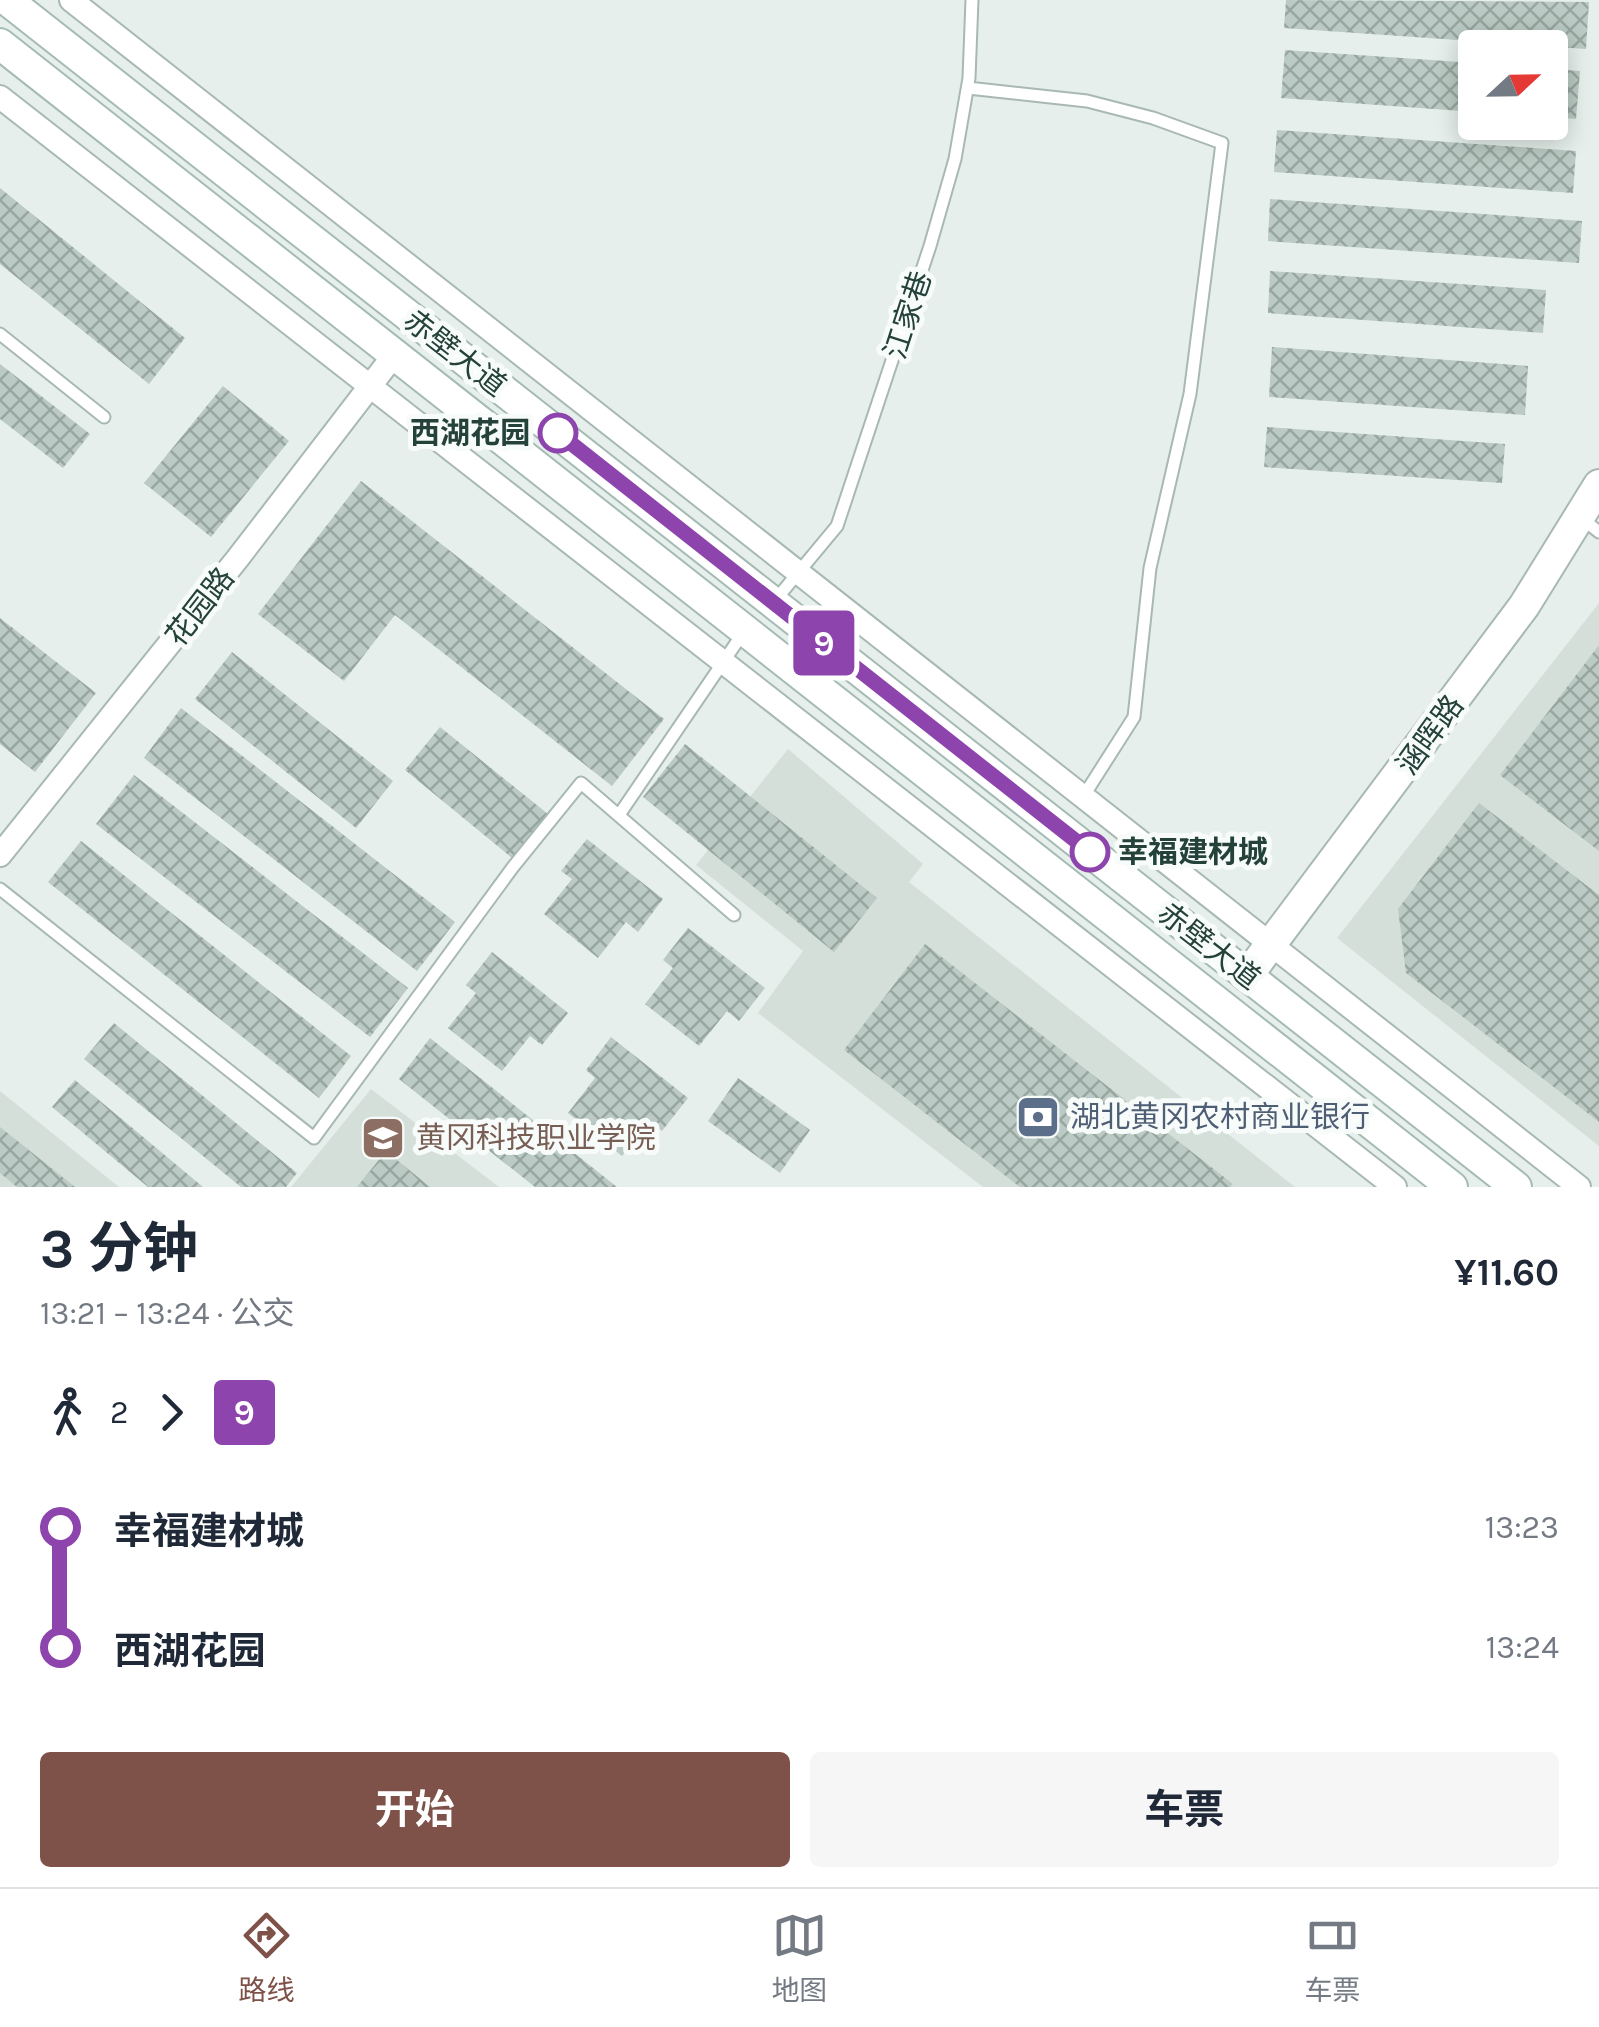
<!DOCTYPE html>
<html lang="zh">
<head>
<meta charset="utf-8">
<style>
	:root { --surface:#fff; --page:#f6f6f7; --text:#1f2937; --muted:#747a83; --line:#e0e1e3; --accent:#7f5249 }
	body { margin:0; font-family:Karla,"Noto Sans SC",sans-serif; background:var(--page); color:var(--text); height:100vh; display:flex; flex-direction:column; font-size:38px; white-space:nowrap }
	* { box-sizing:border-box; margin:0 }
	p { font-size:32px; color:var(--muted) }
	.icon { flex:none; width:55px; height:55px; fill:none; stroke:currentColor; stroke-width:2; stroke-linecap:round; stroke-linejoin:round }
	.map { position:relative; height:1187px; overflow:hidden }
	.details { display:flex; flex-direction:column; background:var(--surface); flex:1 }
	.details>* { flex:none }
	.badge { padding:0 20px; border-radius:8px; font-size:35px; line-height:65px }
	.needle { width:65px; rotate:68deg }
	.fabs { position:absolute; left:1458px; top:30px; display:grid; gap:20px }
	.fabs a { display:grid; place-items:center; width:110px; height:110px; border-radius:10px; background:var(--surface); box-shadow:0 5px 25px #0003; font-size:50px }
	.map>.badge { position:absolute; translate:-50% -50%; box-shadow:0 0 0 5px #fff }
	.legs { display:flex; align-items:center; gap:15px; height:110px; padding:0 40px; font-size:32px }
	.legs p { margin-inline-start:auto }
	.overview { display:flex; align-items:center; justify-content:space-between; height:170px; padding:0 40px }
	h1 { font-size:55px; font-weight:700; line-height:75px }
	.primary-button { display:flex; gap:20px; margin-top:auto; padding:20px 40px }
	.primary-button a { flex:1; height:115px; border-radius:10px; background:var(--accent); color:#fff; font-size:40px; font-weight:700; line-height:115px; text-align:center }
	.primary-button a+a { background:var(--page); color:var(--text) }
	ul { padding:0 40px; list-style:none }
	li { display:flex; align-items:center; gap:35px; height:120px; font-size:38px }
	li i { display:grid; place-items:center; width:15px; height:100%; margin:0 12px; background:currentColor }
	li i::after { content:''; width:25px; height:25px; margin:-12px; border:8px solid; border-radius:50%; background:var(--surface) }
	li p { margin-inline-start:auto }
	li:first-child i { background:linear-gradient(#0000 50%,currentColor 0) }
	li:last-child i { background:linear-gradient(currentColor 50%,#0000 0) }
	.tabs { display:flex; justify-content:space-around; align-items:center; height:140px; border-top:2px solid var(--line); background:var(--surface); font-size:28px; color:var(--muted) }
	.tabs a { display:grid; justify-items:center; gap:5px }
	.tabs .selected { color:var(--accent) }
	.map>svg:first-child { display:block }
	.built { fill:#d4dfda }
	.building { fill:url(#building-cross-hatch) }
	.lines { fill:none; stroke-linecap:round; stroke-linejoin:round }
	.service-casing { stroke:#a8b8b2; stroke-width:15 }
	.minor-casing { stroke:#a8b8b2; stroke-width:26 }
	.tertiary-casing { stroke:#a8b8b2; stroke-width:34 }
	.secondary-casing { stroke:#a4bbb3; stroke-width:34 }
	.service { stroke:#fff; stroke-width:11 }
	.minor { stroke:#fff; stroke-width:22 }
	.tertiary { stroke:#fff; stroke-width:30 }
	.secondary { stroke:#fff; stroke-width:30 }
	.line-1-casing { stroke:#fff; stroke-width:22 }
	.line-1 { stroke:#8e44ad; stroke-width:15 }
	.stop-1-dot { fill:#fff; stroke:#8e44ad; stroke-width:5 }
	.labels { text-anchor:middle; stroke-width:10; stroke-linejoin:round; paint-order:stroke }
	.street-label { font-size:30px; fill:#24423a; stroke:#f7fbf9 }
	.stop-label { font-size:30px; font-weight:bold; fill:#24423a; stroke:#f7fbf9; text-anchor:end }
	.service-label { font-size:30px; fill:#4e5e75; stroke:#f7fbf9; text-anchor:start }
	.education-label { font-size:30px; fill:#785e54; stroke:#f7fbf9; text-anchor:start }
</style>
</head>
<body>
<div class="map">
<svg width="1599" height="1187" viewBox="0 0 1599 1187">
	<defs>
		<pattern id="building-cross-hatch" width="8" height="8" patternUnits="userSpaceOnUse" patternTransform="scale(2.5)"><rect width="8" height="8" fill="#bbcac4"/><path d="M0 0l8 8M0 8l8-8" fill="none" stroke="#98a6a0"/></pattern>
	</defs>
	<rect width="100%" height="100%" fill="#e6efeb"/>
	<path class="built" d="M1599 603V1146L1337 938Z
		M788 749 923 864 909 882 1295 1187H983L758 1013 803 951 696 865Z
		M371 1089 499 1187H291Z
		M0 1091 119 1187H0Z"/>
	<path class="building" d="M1286 0 1589 2 1586 49 1284 28Z
		M1285 50 1475 63V112L1281 98Z
		M1550 69 1580 71 1576 119 1550 117Z
		M1277 130 1576 151 1573 193 1274 172Z
		M0 188 185 338 149 384 0 264Z
		M1270 199 1582 221 1579 263 1268 241Z
		M1270 271 1546 290 1543 333 1268 313Z
		M1272 347 1528 366 1525 415 1269 397Z
		M0 364 90 434 63 468 0 419Z
		M223 386 289 441 211 537 144 483Z
		M1267 427 1505 444 1502 483 1264 467Z
		M361 481 664 719 612 786 395 615 344 681 258 614Z
		M0 618 96 693 35 772 0 744Z
		M1599 645V851L1500 775Z
		M232 652 393 781 356 828 195 699Z
		M181 708 455 922 417 971 144 758Z
		M440 727 548 814 512 858 405 770Z
		M685 744 877 898 834 952 643 797Z
		M134 775 408 988 370 1037 96 824Z
		M1479 803 1599 895V1122L1406 973 1398 909Z
		M587 839 663 899 638 932 626 922 598 958 544 914 572 879 561 871Z
		M81 841 351 1056 319 1098 48 882Z
		M688 928 765 988 739 1021 727 1011 699 1046 645 1004 673 968 663 960Z
		M925 944 1233 1184 1230 1187H1020L844 1050Z
		M492 952 568 1013 542 1045 530 1036 502 1071 448 1028 476 993 466 985Z
		M114 1023 297 1173 286 1187H241L84 1059Z
		M611 1037 688 1098 662 1131 650 1121 622 1156 568 1113 595 1078 586 1070Z
		M430 1038 617 1187H535L399 1079Z
		M738 1078 810 1130 780 1173 708 1121Z
		M75 1080 203 1187H148L52 1107Z
		M0 1127 75 1187H17L0 1173Z
		M386 1151 430 1187H357Z"/>
	<g class="lines">
		<g class="service-casing">
			<path id="service" d="M968 88 1087 101 1153 118 1222 143 1190 394 1150 568 1134 717 1083 797
				M0 334 104 417
				M1580 517 1599 532
				M773 603 837 526 930 246 955 159 969 78 972 0
				M619 815 743 633
				M0 889 314 1138 513 867 581 783 734 915"/>
		</g>
		<g class="minor-casing">
			<path id="minor" d="M71 0 1579 1187
				M0 97 1395 1187
				M0 855 238 558 394 355"/>
		</g>
		<g class="tertiary-casing">
			<path id="tertiary" d="M1247 976 1524 606 1599 485"/>
		</g>
		<g class="secondary-casing">
			<path id="secondary" d="M7 0 1516 1187
				M0 44 1452 1187"/>
		</g>
		<use href="#service" class="service"/>
		<use href="#minor" class="minor"/>
		<use href="#tertiary" class="tertiary"/>
		<use href="#secondary" class="secondary"/>
	</g>
	<g class="lines">
		<g class="line-1-casing">
			<path id="line-1" d="M558 433 1090 852"/>
		</g>
		<use href="#line-1" class="line-1"/>
	</g>
	<defs>
		<g id="bank-square" transform="scale(2.25)"><rect x="-9" y="-9" width="18" height="18" rx="4" fill="#5c6f8a" stroke="#f7fbf9"/><path d="M-6-4H6V4H-6ZM0-2.3a2.3 2.3 0 1 0 0 4.6a2.3 2.3 0 1 0 0-4.6Z" fill="#fff"/></g>
		<g id="university-square" transform="scale(2.25)"><rect x="-9" y="-9" width="18" height="18" rx="4" fill="#8d6e63" stroke="#f7fbf9"/><path d="M0-5L7-2L0 1L-7-2ZM-4 1L0 2.5L4 1V4Q0 6-4 4Z" fill="#fff"/></g>
	</defs>
	<g fill-rule="evenodd">
		<use href="#bank-square" x="1038" y="1117"/>
		<use href="#university-square" x="383" y="1138"/>
	</g>
	<g class="stop-1-dot">
		<circle cx="558" cy="433" r="18"/>
		<circle cx="1090" cy="852" r="18"/>
	</g>
	<g class="labels">
		<g class="street-label">
			<text transform="translate(908 315) rotate(-72)" y="10">江家巷</text>
			<text transform="translate(455 353) rotate(38)" y="10">赤壁大道</text>
			<text transform="translate(200 607) rotate(-52)" y="10">花园路</text>
			<text transform="translate(1430 735) rotate(-54)" y="10">涵晖路</text>
			<text transform="translate(1209 946) rotate(38)" y="10">赤壁大道</text>
		</g>
		<g class="stop-label">
			<text x="530" y="443">西湖花园</text>
			<text x="1118" y="862" text-anchor="start">幸福建材城</text>
		</g>
		<g class="service-label">
			<text x="1070" y="1127">湖北黄冈农村商业银行</text>
		</g>
		<g class="education-label">
			<text x="416" y="1148">黄冈科技职业学院</text>
		</g>
	</g>
</svg>
<div class="fabs">
<a><svg class="needle" viewBox="-14 -14 28 28"><path d="M0-13l5 13h-10z" fill="#e53935"/><path d="M0 13l5-13h-10z" fill="#747a83"/></svg></a>
</div>
<b class="badge" style="left:824px;top:643px;background:#8e44ad;color:#fff">9</b>
</div>
<section class="details">
<div class="overview"><div><h1>3 分钟</h1><p>13:21 – 13:24 · 公交</p></div><b>¥11.60</b></div>
<div class="legs"><svg class="icon" aria-label="walk" viewBox="0 0 24 24"><circle cx="13" cy="4" r="2"/><path d="M13 8l-2 6 4 7M11 14l-3 7M7 12l3-4h3l4 4"/></svg>2<svg class="icon" aria-label="forward" viewBox="0 0 24 24"><path d="M9 5l7 7-7 7"/></svg><b class="badge" style="background:#8e44ad;color:#fff">9</b></div>
<ul>
<li><i style="color:#8e44ad"></i><b>幸福建材城</b><p>13:23</p></li>
<li><i style="color:#8e44ad"></i><b>西湖花园</b><p>13:24</p></li>
</ul>
<div class="primary-button"><a>开始</a><a>车票</a></div>
</section>
<nav class="tabs">
<a class="selected"><svg class="icon" aria-label="directions" viewBox="0 0 24 24"><path d="M12 3l9 9-9 9-9-9zM9 14v-3h6M13 9l2 2-2 2"/></svg>路线</a>
<a><svg class="icon" aria-label="map" viewBox="0 0 24 24"><path d="M3 6l6-2 6 2 6-2v14l-6 2-6-2-6 2zM9 4v14M15 6v14"/></svg>地图</a>
<a><svg class="icon" aria-label="tickets" viewBox="0 0 24 24"><path d="M3 7h18v10H3zM15 7v10"/></svg>车票</a>
</nav>
</body>
</html>
